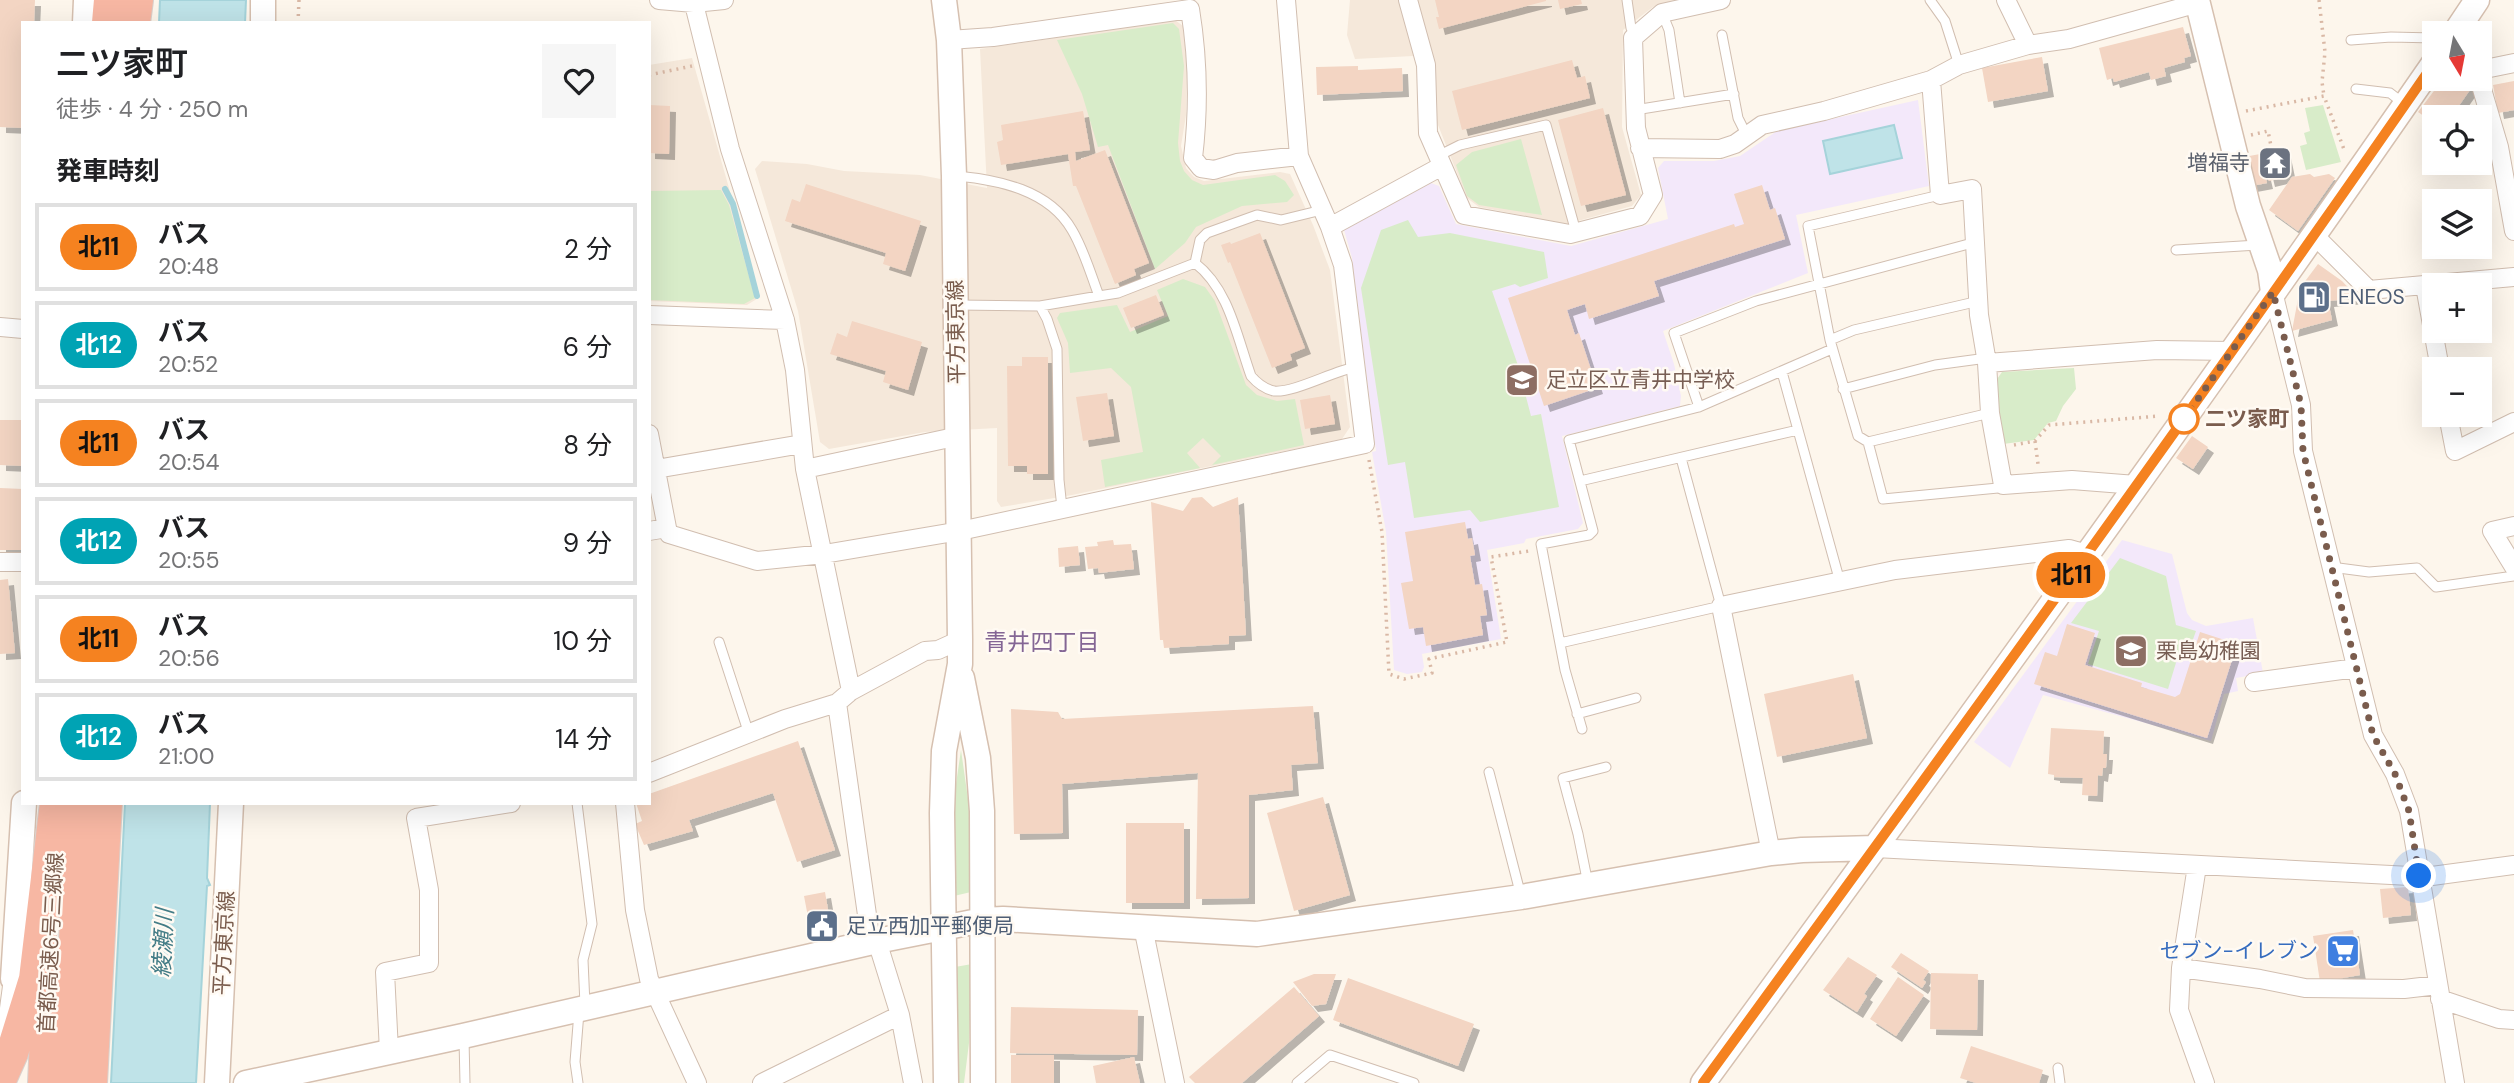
<!DOCTYPE html>
<html lang="ja">
<head>
<meta charset="utf-8">
<style>
	:root { --surface:#fff; --page:#f6f6f6; --text:#202124; --muted:#757577; --line:#e0e0e0 }
	body { margin:0; font-family:"DM Sans","Noto Sans JP",sans-serif; background:var(--page); color:var(--text); height:100vh; display:flex; flex-direction:column; font-size:26px; white-space:nowrap }
	* { box-sizing:border-box; margin:0 }
	p { font-size:23px; color:var(--muted) }
	.icon { flex:none; width:38px; height:38px; fill:none; stroke:currentColor; stroke-width:2; stroke-linecap:round; stroke-linejoin:round }
	.map { position:relative; flex:1; overflow:hidden }
	.drawer { position:absolute; left:21px; top:21px; width:630px; height:784px; display:flex; flex-direction:column; background:var(--surface); border-radius:0px; box-shadow:0 7px 28px #0002 }
	.drawer>* { flex:none }
	.badge { padding:0 14px; border-radius:23px; font-size:24px; line-height:46px }
	.needle { width:46px; rotate:170deg }
	.fabs { position:absolute; left:2422px; top:21px; display:grid; gap:14px }
	.fabs a { display:grid; place-items:center; width:70px; height:70px; border-radius:0px; background:var(--surface); box-shadow:0 7px 28px #0002; font-size:35px }
	.you { position:absolute; width:35px; height:35px; margin:-18px; border:5px solid #fff; border-radius:50%; background:#1a73e8; box-shadow:0 0 0 10px #1a73e833 }
	.map>.badge { position:absolute; translate:-50% -50%; box-shadow:0 0 0 4px #fff }
	h2 { padding:0 35px; font-size:26px; line-height:63px }
	.round { display:grid; place-items:center; flex:none; width:74px; height:74px; border-radius:0px; background:var(--page) }
	.headline { display:flex; align-items:center; justify-content:space-between; height:119px; padding:0 35px }
	h1 { font-size:33px; font-weight:600; line-height:52px }
	ul { padding:0; list-style:none }
	li { display:flex; align-items:center; gap:21px; height:88px; margin:0 14px 10px; padding:0 21px; border:4px solid var(--line); border-radius:0px }
	li div { flex:1 }
	li b { display:block; font-size:26px }
	li em { font-style:normal }
	li .badge { min-width:77px; font-weight:700; text-align:center }
	.map>svg:first-child { display:block }
	.residential { fill:#f5e8da }
	.education { fill:#f3e8fa }
	.green { fill:#d8ecc9 }
	.water { fill:#bfe3e8; stroke:#a5d3da; stroke-width:2 }
	.lines { fill:none; stroke-linecap:round; stroke-linejoin:round }
	.stream { stroke:#a5d3da; stroke-width:6 }
	.building { fill:#f3d5c3; filter:url(#shadow) }
	.lane-casing { stroke:#d1beb0; stroke-width:11 }
	.street-casing { stroke:#d1beb0; stroke-width:20 }
	.secondary-casing { stroke:#d6c0b0; stroke-width:27 }
	.highway-casing { stroke:#dad1cd; stroke-width:34 }
	.path { stroke:#d9b8a5; stroke-width:3.5; stroke-dasharray:2 5; stroke-linecap:butt }
	.lane { stroke:#fff; stroke-width:9 }
	.street { stroke:#fff; stroke-width:18 }
	.secondary { stroke:#fff; stroke-width:24 }
	.highway { stroke:#f7b7a3; stroke-width:32 }
	.line-casing { stroke:#fff; stroke-width:16 }
	.line { stroke:#f58220; stroke-width:10 }
	.walk { stroke:#7a5c4d; stroke-width:7; stroke-dasharray:0 12.6 }
	.stop-dot { fill:#fff; stroke:#f58220; stroke-width:3.5 }
	.labels { text-anchor:middle; stroke-width:5; stroke-linejoin:round; paint-order:stroke }
	.worship-label { font-size:21px; fill:#5b616d; stroke:#fffaf3; text-anchor:end }
	.service-label { font-size:21px; fill:#4e5e75; stroke:#fffaf3; text-anchor:start }
	.street-label { font-size:21px; fill:#7a5c4d; stroke:#fffaf3 }
	.education-label { font-size:21px; fill:#785e54; stroke:#fffaf3; text-anchor:start }
	.stop-label { font-size:21px; font-weight:bold; fill:#7a5c4d; stroke:#fffaf3; text-anchor:start }
	.shop-label { font-size:21px; fill:#366cbe; stroke:#fffaf3; text-anchor:end }
	.neighbourhood-label { font-size:23px; fill:#846695; stroke:#fffaf3 }
	.water-label { font-size:23px; font-style:italic; fill:#437c86; stroke:#fffaf3 }
</style>
</head>
<body>
<div class="map">
<svg width="2514" height="1083" viewBox="0 0 2514 1083">
	<defs>
		<filter id="shadow"><feDropShadow dx="6" dy="6" stdDeviation="0" flood-color="#0004"/></filter>
	</defs>
	<rect width="100%" height="100%" fill="#fdf6ec"/>
	<path class="residential" d="M1350 0H1677L1653 7 1623 30 1622 127 1641 195 1632 206 1567 224 1479 207 1467 198 1436 120 1433 55 1355 59 1347 35Z
		M1175 20 1183 26 1187 66 1186 115 1181 146 1186 168 1194 177 1204 181 1280 172 1290 174 1313 225 1330 270 1350 427 1342 439 1072 495 1001 507 997 501V428L925 432 829 449 820 442 798 311 755 169 762 161 807 164 844 171 920 175 987 188 980 49Z
		M692 58 760 297 747 305 649 301V65Z"/>
	<path class="education" d="M1918 100 1929 186 1796 215 1808 273 1663 331 1674 364 1681 396 1680 406 1562 436 1583 523 1578 529 1526 539 1524 543 1487 550 1501 639 1422 654 1424 667 1422 672 1407 674 1394 670 1386 532 1372 452 1376 451 1352 258 1344 230 1431 183 1439 186 1456 224 1571 246 1668 219 1658 168 1664 161H1714L1740 156 1777 131Z
		M2122 540 2172 554 2187 613 2192 620 2206 626 2253 618 2263 673 2236 678 2238 691 2224 694 2211 741 2043 695 2010 768 1974 742Z"/>
	<path class="green" d="M1173 23 1179 29 1184 66 1178 143 1180 161 1184 171 1192 180 1203 185 1275 175 1285 181 1294 195 1287 202 1242 206 1196 227 1185 243 1155 269 1108 145 1098 147 1082 94 1057 40Z
		M2323 105 2341 162 2306 170 2300 146 2307 144 2304 133 2310 131 2305 108Z
		M1521 139 1542 215 1479 205 1467 196 1456 165 1472 152Z
		M721 190 729 205 755 298 744 304 649 300V191Z
		M1408 220 1418 237 1450 233 1544 252 1548 278 1520 287 1515 284 1492 291 1527 391 1525 393 1531 416 1541 414 1559 507 1480 522 1470 510 1414 518 1405 462 1388 465 1361 288 1381 230Z
		M1183 279 1205 287 1215 301 1246 385 1257 395 1277 401 1295 399 1304 445 1212 465 1221 456 1203 438 1187 453 1200 468 1105 487 1101 460 1143 452 1131 387 1111 368 1070 373 1068 343 1057 318 1060 313 1117 305 1130 332 1168 316 1157 290Z
		M2074 368 2076 389 2063 406 2056 421 2048 423 2034 440 2003 444 1995 382 2002 372Z
		M2120 558 2166 576 2176 625 2196 631 2191 645 2182 643 2168 689 2088 664 2099 631 2071 623Z
		M961 750 970 813 971 892 954 896 952 811Z
		M972 964 969 1043 964 1083H956L955 967Z"/>
	<path class="water" d="M160 0H246L245 23H159Z
		M1894 125 1902 158 1830 174 1823 141Z
		M125 803H210L207 878 210 885 207 886 196 1083H111Z"/>
	<g class="lines">
		<path class="stream" d="M725 189 733 204 757 296"/>
	</g>
	<path class="building" d="M0 0H35L34 23H23V128L0 127Z
		M1435 0H1546V1L1439 29 1436 17H1439Z
		M1558 0H1581L1582 4 1560 9Z
		M2183 27 2191 56 2184 58 2185 62 2164 68 2166 76 2151 80 2149 72 2114 82 2113 78 2107 80 2099 48Z
		M2042 57 2048 91 1988 102 1982 68Z
		M1572 60 1577 78 1585 76 1590 98 1462 130 1452 91Z
		M1358 66V70L1402 68 1403 91 1317 95 1316 67Z
		M2443 79H2470L2472 87 2451 117H2434V121H2431L2418 112Z
		M2514 81V110L2498 113 2493 85Z
		M649 105 670 106 669 154 649 153Z
		M1603 108 1626 195 1581 206 1558 120Z
		M1083 111 1090 150 1075 152 1076 161 1105 150 1149 263 1134 269 1136 275 1115 284 1076 186H1073L1068 154 1001 165 997 142 1003 140 1001 125Z
		M2279 148 2280 152H2285L2290 176 2269 181 2263 156 2266 155 2265 151Z
		M2260 154 2267 183 2251 186 2244 157Z
		M2310 174 2314 177 2329 174 2335 178 2298 231 2269 210 2292 177Z
		M806 184 921 221 905 271 883 264 886 253 785 221 792 199 800 202Z
		M1762 185 1770 210 1775 208 1785 239 1654 281 1659 296 1589 319 1585 304 1567 310 1575 335 1579 333 1597 388 1544 406 1508 298 1734 224 1735 227 1744 224 1734 194Z
		M1260 233 1305 348 1290 354 1292 360 1272 368 1230 262 1228 263 1221 245 1230 242 1231 244Z
		M2318 264 2342 281 2358 298 2328 301 2332 320 2292 331 2300 288Z
		M1156 295 1164 315 1131 328 1123 308Z
		M852 321 922 342 908 390 883 382 886 371 830 354 837 333 847 337Z
		M1022 357H1048V474H1027V466H1008L1007 366H1022Z
		M1107 393 1114 436 1083 441 1076 397Z
		M1330 395 1335 424 1305 429 1300 400Z
		M0 420H23V466L0 465Z
		M2192 436 2208 447 2193 469 2176 458Z
		M0 488 23 489V550H0Z
		M1202 497 1213 507 1238 497 1246 635 1229 636V644L1164 648 1163 640H1160L1151 502 1183 511 1192 498Z
		M1465 522 1468 539 1472 538 1475 555 1470 556 1475 585 1482 584 1487 615 1480 616 1483 635 1426 646 1423 627 1409 629 1401 583 1413 581 1405 532Z
		M1113 540 1114 545 1131 544 1134 569 1099 573 1098 568 1088 569 1085 547 1098 546 1097 542Z
		M1078 546 1080 565 1059 567 1058 548Z
		M8 579 15 653 0 654V580Z
		M2067 624 2095 633 2085 665 2142 683 2141 687 2175 697 2180 694 2200 632 2237 644 2207 738 2034 684 2045 652 2057 656Z
		M1853 674 1867 738 1777 757 1764 694Z
		M1313 706 1318 763 1291 765 1293 790 1249 795V898L1196 899 1198 773 1062 784 1063 833 1014 834 1011 709 1058 712 1062 719Z
		M2051 728 2104 731 2103 754H2107L2106 768H2103L2102 776 2098 775 2097 796 2082 795 2083 778 2054 777V775L2048 774Z
		M798 741 835 850 797 862 773 793 689 820 693 831 644 845 635 824 642 821 636 803H649V794Z
		M1323 797 1350 895 1294 911 1267 813Z
		M1126 823H1184V903H1126Z
		M2408 887 2411 915 2383 918 2380 889Z
		M825 892 832 933 816 936 813 916 808 917 804 896Z
		M2353 930 2360 975 2320 982 2313 936Z
		M1901 953 1929 971 1923 980 1926 982 1922 988 1891 967Z
		M1848 957 1877 975 1864 994 1867 996 1857 1012 1823 990Z
		M1931 973 1978 974 1977 1030 1930 1029Z
		M1314 974H1336L1326 1004 1312 1006 1293 982Z
		M1898 977 1924 995 1896 1036 1870 1019Z
		M1348 978 1474 1024 1458 1066 1333 1020Z
		M1294 987 1319 1016 1242 1083H1195L1189 1077Z
		M1011 1007 1138 1010 1137 1055 1010 1053Z
		M1971 1046 2043 1070 2039 1083H1976L1960 1078Z
		M1011 1055H1054V1083H1011Z
		M1134 1057 1140 1083H1096L1093 1066Z"/>
	<g class="lines">
		<g class="lane-casing">
			<path id="lane" d="M1627 0 1631 28 1637 35
				M1930 0 1945 21 1959 65
				M1662 13 1669 30 1680 103
				M1722 35 1738 118 1747 136
				M2351 40 2391 37 2434 38
				M2356 89 2390 93 2403 103
				M1635 110 1734 94
				M1438 156 1460 145 1546 125 1576 232
				M957 176C999 180 1049 190 1072 230 1084 250 1091 275 1099 296
				M1940 195 1808 226 1830 340 1858 436 1868 442 1883 499 1998 488 2003 485
				M2176 250 2258 245
				M1195 263C1229 289 1237 337 1251 376 1257 383 1265 389 1274 391 1294 393 1333 371 1356 367
				M957 305 1040 306 1099 296 1118 293 1195 263 1200 240 1207 233 1257 215 1281 220 1322 210
				M1040 306 1047 319 1057 349 1059 480 1062 508
				M1830 340 1854 330 1979 301
				M1782 372 1840 582
				M1843 389 1935 365 1987 358
				M1699 407 1674 333 1756 301 1976 242
				M1868 442 1990 413
				M1580 481 1798 430
				M2331 567 2369 572 2417 568 2436 587 2514 576
				M719 642 749 734
				M1560 643 1721 606 1681 458
				M1577 714 1636 698
				M1582 729 1565 670 1541 544 1589 535 1593 531 1569 440 1699 407 1832 349
				M1489 772 1521 896
				M577 803 592 924 583 960 585 1005
				M1588 884 1578 834 1563 778 1606 767
				M464 1039 465 1083
				M2058 1068 2060 1083
				M578 1083 575 1062 579 1012
				M1297 1083 1330 1055 1414 1083"/>
		</g>
		<g class="street-casing">
			<path id="street" d="M659 0 694 3 724 0
				M693 0 730 149 785 320 795 370 805 469 851 691
				M1408 0 1426 65 1428 133 1464 215 1570 234 1640 216 1653 195 1636 128 1633 38 1662 13 1721 0
				M2006 0 2028 45
				M949 40 993 37 1190 9C1198 58 1199 108 1193 158L1201 168 1214 170 1237 163 1299 156
				M2480 70 2514 63
				M2479 79 2499 147 2514 231
				M1931 80 1940 195 1972 189 1979 315 1987 363 1990 413 2003 485 2072 480 2136 485
				M1640 148 1720 149 1735 144 1762 125 1824 111 1931 80 1959 65 2028 45 2069 39 2198 3
				M1330 227 1442 166
				M2315 236 2369 290 2514 277
				M2425 286 2440 369
				M2273 292 2301 405 2303 451 2373 735 2395 774 2409 811 2455 1083
				M649 315 785 320
				M0 327 23 329
				M1987 363 2157 350 2233 351
				M2448 415 2455 451 2514 422
				M649 434 667 528 649 531
				M656 469 802 444
				M805 469 959 436
				M2514 526 2492 531 2514 567
				M667 528 669 534 757 561 824 554 960 531 1365 444 1343 265 1330 227 1299 156 1286 0
				M0 562H23
				M2254 682 2356 668
				M837 703 871 943
				M649 773 785 719 837 703 851 691 925 651 938 650 960 640
				M625 803 635 910 649 979 697 1083
				M1875 848 2410 876H2432L2514 865
				M1771 853 1721 606 1895 570 2069 549 2087 554
				M2197 866 2181 968 2179 1010 2205 1083
				M1143 927 1175 1083
				M877 941 900 1015 913 1083
				M2181 968 2260 979 2305 988 2404 989 2438 985
				M2440 999 2499 1019 2514 1020
				M6 1031 13 979
				M389 1051 385 972 429 963V890L416 818 511 803
				M762 1083 900 1015"/>
		</g>
		<g class="secondary-casing">
			<path id="secondary" d="M944 0 949 40 954 176 960 640V664L944 751 942 813 946 1083
				M2197 0 2248 206 2270 270 2273 292
				M85 23 86 0
				M263 23V0
				M2455 33 2477 0
				M962 678 978 758 982 811 983 1083
				M13 979 24 803
				M217 1083 231 803
				M246 1083 463 1036 877 941 983 920 1003 919 1257 934 1521 897 1771 853 1802 850 1875 848
				M1703 1083C1950 746 2196 407 2434 63"/>
		</g>
		<g class="highway-casing">
			<path id="highway" d="M108 23 110 0
				M134 23 137 0
				M0 1080 12 1053 35 979 56 803
				M44 1083 49 973
				M70 1083 80 803
				M91 1083 106 803"/>
		</g>
		<path class="path" d="M2319 0 2325 52 2322 82 2324 96
			M298 23 299 0
			M649 75 692 66
			M2246 111 2324 96 2345 152
			M2251 135 2268 131 2271 146
			M2035 441 2038 464
			M2014 445 2035 441 2049 425 2159 416
			M1369 460 1382 532 1389 674 1404 679 1432 673 1429 659 1507 642 1491 557 1529 551"/>
		<use href="#lane" class="lane"/>
		<use href="#street" class="street"/>
		<use href="#secondary" class="secondary"/>
		<use href="#highway" class="highway"/>
	</g>
	<g class="lines">
		<g class="line-casing">
			<path id="line" d="M1703 1083C1950 745 2196 407 2434 63"/>
		</g>
		<use href="#line" class="line"/>
		<path class="walk" d="M2184 419 2273 292 2301 405 2303 451 2373 735 2395 774 2409 811 2419 876"/>
	</g>
	<defs>
		<g id="temple-square" transform="scale(1.75)"><rect x="-9" y="-9" width="18" height="18" rx="4" fill="#6b7280" stroke="#fffaf3"/><path d="M0-6L5-2H3V0L6.5 2.5H4V6H1.5V3h-3V6H-4V2.5H-6.5L-3 0V-2H-5Z" fill="#fff"/></g>
		<g id="fuel-square" transform="scale(1.75)"><rect x="-9" y="-9" width="18" height="18" rx="4" fill="#5c6f8a" stroke="#fffaf3"/><path d="M-5.5-6h7V0h2V4h1.3V-2.5L3-4.5l.8-.8L6-3V5H2.5V1h-1V6h-7ZM-4.2-4.7v3.2H.2V-4.7Z" fill="#fff"/></g>
		<g id="school-square" transform="scale(1.75)"><rect x="-9" y="-9" width="18" height="18" rx="4" fill="#8d6e63" stroke="#fffaf3"/><path d="M0-5L7-2L0 1L-7-2ZM-4 1L0 2.5L4 1V4Q0 6-4 4Z" fill="#fff"/></g>
		<g id="civic-square" transform="scale(1.75)"><rect x="-9" y="-9" width="18" height="18" rx="4" fill="#5c6f8a" stroke="#fffaf3"/><path d="M-.6-6.5H3V-4.5H.6V-3L4-1V1h2V6H-6V1h2V-1L-.6-3ZM-1.2 2.5V6h2.4V2.5Z" fill="#fff"/></g>
		<g id="supermarket-square" transform="scale(1.75)"><rect x="-9" y="-9" width="18" height="18" rx="4" fill="#3f7fe0" stroke="#fffaf3"/><path d="M-6-5.5h2.5l.6 2H6L4.5 2H-2.5L-4.4-4H-6ZM-1.5 3.2a1.3 1.3 0 1 0 .1 0ZM3 3.2a1.3 1.3 0 1 0 .1 0Z" fill="#fff"/></g>
	</defs>
	<g fill-rule="evenodd">
		<use href="#temple-square" x="2275" y="163"/>
		<use href="#fuel-square" x="2314" y="297"/>
		<use href="#school-square" x="1522" y="380"/>
		<use href="#school-square" x="2131" y="651"/>
		<use href="#civic-square" x="822" y="926"/>
		<use href="#supermarket-square" x="2343" y="951"/>
	</g>
	<circle class="stop-dot" cx="2184" cy="419" r="14"/>
	<g class="labels">
		<g class="worship-label">
			<text x="2250" y="170">増福寺</text>
		</g>
		<g class="service-label">
			<text x="2338" y="304">ENEOS</text>
			<text x="846" y="933">足立西加平郵便局</text>
		</g>
		<g class="street-label">
			<text transform="translate(956 332) rotate(-91)" y="7">平方東京線</text>
			<text transform="translate(51 943) rotate(-87)" y="7">首都高速6号三郷線</text>
			<text transform="translate(224 943) rotate(-87)" y="7">平方東京線</text>
		</g>
		<g class="education-label">
			<text x="1546" y="387">足立区立青井中学校</text>
			<text x="2156" y="658">栗島幼稚園</text>
		</g>
		<g class="stop-label">
			<text x="2205" y="426">二ツ家町</text>
		</g>
		<g class="shop-label">
			<text x="2318" y="958">セブン-イレブン</text>
		</g>
		<g class="neighbourhood-label">
			<text x="1042" y="650">青井四丁目</text>
		</g>
		<g class="water-label">
			<text transform="translate(163 943) rotate(-87)" y="8">綾瀬川</text>
		</g>
	</g>
</svg>
<div class="fabs">
<a><svg class="needle" viewBox="-14 -14 28 28"><path d="M0-13l5 13h-10z" fill="#e53935"/><path d="M0 13l5-13h-10z" fill="#757577"/></svg></a>
<a><svg class="icon" aria-label="locate" viewBox="0 0 24 24"><circle cx="12" cy="12" r="6"/><path d="M12 2v4M12 18v4M2 12h4M18 12h4"/></svg></a>
<a><svg class="icon" aria-label="layers" viewBox="0 0 24 24"><path d="M12 4l9 5-9 5-9-5zM3 14l9 5 9-5"/></svg></a>
<a>+</a>
<a>−</a>
</div>
<div class="you" style="left:2419px;top:876px"></div>
<b class="badge" style="left:2071px;top:575px;background:#f58220;color:#111">北11</b>
<section class="drawer">
<div class="headline"><div><h1>二ツ家町</h1><p>徒歩 · 4 分 · 250 m</p></div><a class="round"><svg class="icon" aria-label="heart" viewBox="0 0 24 24"><path d="M12 20l-8-8c-3-5 5-10 8-4 3-6 11-1 8 4z"/></svg></a></div>
<h2>発車時刻</h2>
<ul>
<li><span class="badge" style="background:#f58220;color:#111">北11</span><div><b>バス</b><p>20:48</p></div><em>2 分</em></li>
<li><span class="badge" style="background:#00a3b4;color:#fff">北12</span><div><b>バス</b><p>20:52</p></div><em>6 分</em></li>
<li><span class="badge" style="background:#f58220;color:#111">北11</span><div><b>バス</b><p>20:54</p></div><em>8 分</em></li>
<li><span class="badge" style="background:#00a3b4;color:#fff">北12</span><div><b>バス</b><p>20:55</p></div><em>9 分</em></li>
<li><span class="badge" style="background:#f58220;color:#111">北11</span><div><b>バス</b><p>20:56</p></div><em>10 分</em></li>
<li><span class="badge" style="background:#00a3b4;color:#fff">北12</span><div><b>バス</b><p>21:00</p></div><em>14 分</em></li>
</ul>
</section>
</div>
</body>
</html>
